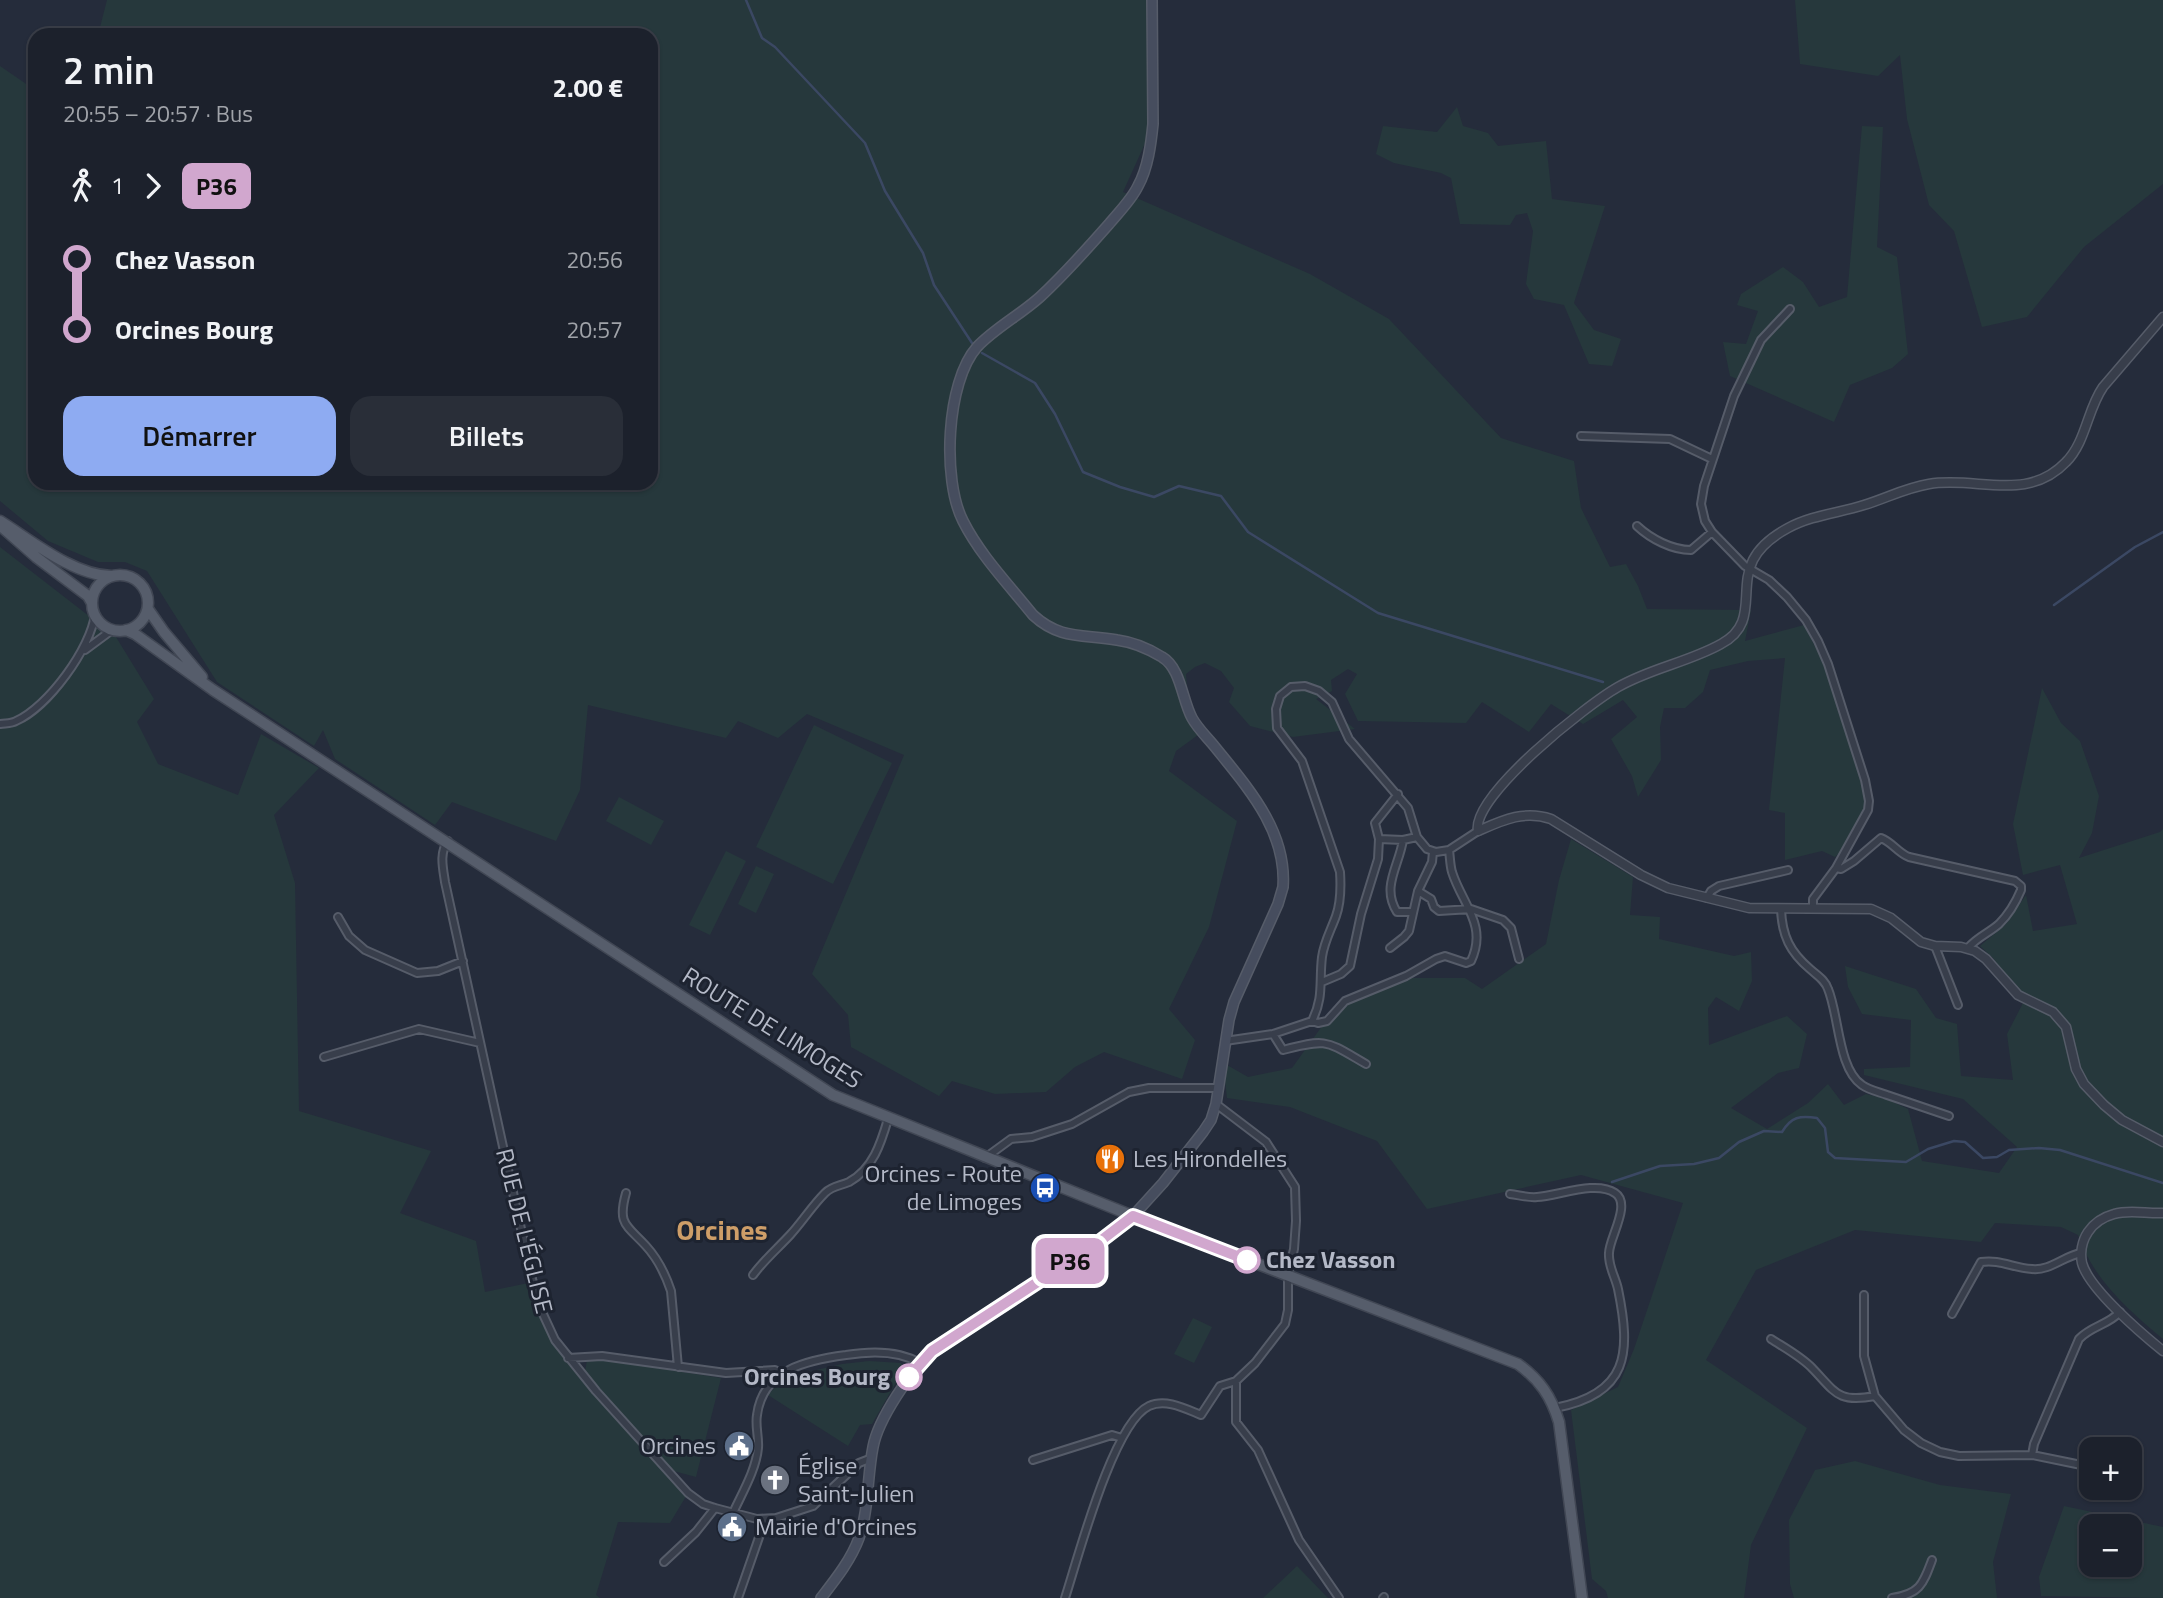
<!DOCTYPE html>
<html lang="fr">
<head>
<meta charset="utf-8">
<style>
	:root { --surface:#1c212c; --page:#292e38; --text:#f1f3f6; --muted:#a0a3a9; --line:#3a3e48; --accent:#8eabf2 }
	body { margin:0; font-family:"Titillium Web",sans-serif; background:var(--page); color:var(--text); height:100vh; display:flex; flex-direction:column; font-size:26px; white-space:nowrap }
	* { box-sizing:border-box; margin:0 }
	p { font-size:23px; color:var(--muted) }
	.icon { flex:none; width:38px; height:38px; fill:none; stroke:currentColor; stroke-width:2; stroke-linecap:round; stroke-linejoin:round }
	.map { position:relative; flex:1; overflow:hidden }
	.drawer { position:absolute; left:28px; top:28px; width:630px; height:462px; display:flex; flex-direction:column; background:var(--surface); border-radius:21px; box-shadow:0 2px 5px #0004,0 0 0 2px var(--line) }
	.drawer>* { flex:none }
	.badge { padding:0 14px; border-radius:10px; font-size:24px; line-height:46px }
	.fabs { position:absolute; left:2079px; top:1437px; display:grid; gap:14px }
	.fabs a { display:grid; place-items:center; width:63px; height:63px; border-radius:14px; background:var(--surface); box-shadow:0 2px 5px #0004,0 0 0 2px var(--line); font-size:35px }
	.map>.badge { position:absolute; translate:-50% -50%; box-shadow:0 0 0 4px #fff }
	.legs { display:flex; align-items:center; gap:10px; height:77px; padding:0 35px; font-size:23px }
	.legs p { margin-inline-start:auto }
	.head { display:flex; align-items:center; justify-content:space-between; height:119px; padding:0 35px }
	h1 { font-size:38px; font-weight:600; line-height:52px }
	.cta { display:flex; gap:14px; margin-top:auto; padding:14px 35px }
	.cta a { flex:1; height:80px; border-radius:21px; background:var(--accent); color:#111; font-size:28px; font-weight:600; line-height:80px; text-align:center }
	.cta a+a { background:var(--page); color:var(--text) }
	ul { padding:0 35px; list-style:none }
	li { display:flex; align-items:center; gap:24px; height:70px; font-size:26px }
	li i { display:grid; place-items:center; width:10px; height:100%; margin:0 9px; background:currentColor }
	li i::after { content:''; width:18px; height:18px; margin:-9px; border:5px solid; border-radius:50%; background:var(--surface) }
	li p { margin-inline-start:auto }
	li:first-child i { background:linear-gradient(#0000 50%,currentColor 0) }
	li:last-child i { background:linear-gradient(currentColor 50%,#0000 0) }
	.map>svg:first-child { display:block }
	.green { fill:#26383c; fill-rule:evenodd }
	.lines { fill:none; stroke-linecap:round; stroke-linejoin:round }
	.stream { stroke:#3b4863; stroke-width:2.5 }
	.minor-casing { stroke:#565c69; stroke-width:10 }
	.tertiary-casing { stroke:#565c69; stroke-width:11 }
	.secondary-casing { stroke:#565c69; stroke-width:12 }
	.primary-casing { stroke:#414754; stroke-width:13 }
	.minor { stroke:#383e4b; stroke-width:6 }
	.tertiary { stroke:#383e4b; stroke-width:8 }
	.secondary { stroke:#464d5e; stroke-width:9 }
	.primary { stroke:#565d6b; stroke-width:10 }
	.line-1-casing { stroke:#fff; stroke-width:16 }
	.line-1 { stroke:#d1a7ce; stroke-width:10 }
	.stop-1-dot { fill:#fff; stroke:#d1a7ce; stroke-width:3.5 }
	.labels { text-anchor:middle; stroke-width:6; stroke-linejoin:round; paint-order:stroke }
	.street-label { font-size:24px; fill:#b4b9c7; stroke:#1d2330 }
	.poi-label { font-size:24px; fill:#b4b9c7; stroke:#1d2330; text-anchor:start }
	.stop-label { font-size:24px; font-weight:bold; fill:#b4b9c7; stroke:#1d2330; text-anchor:start }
	.quarter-label { font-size:28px; font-weight:bold; fill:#ce9e68; stroke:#1d2330 }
</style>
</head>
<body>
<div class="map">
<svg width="2163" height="1598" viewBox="0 0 2163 1598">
	<rect width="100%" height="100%" fill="#252c3b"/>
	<path class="green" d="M107 0H1147V139L1123 192 1310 274 1389 319 1501 438 1574 461 1581 508 1610 567 1626 564 1638 586 1647 609 1751 610 1745 641 1804 625 1826 668 1863 782 1866 809 1842 850 1835 857 1822 851 1785 860V813L1769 810 1785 658 1748 661 1710 670 1703 692 1685 708H1664L1660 727 1661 760 1638 797 1632 776 1611 739 1637 717 1623 700 1583 724 1551 704 1529 732 1482 702 1466 723 1358 721 1345 694 1357 674 1348 669 1331 680 1332 691 1316 699 1355 729 1293 737 1250 726 1229 702 1234 688 1221 671 1205 663 1195 667 1186 674 1188 701 1197 719 1198 735 1176 751 1169 771 1237 821 1209 927 1169 1009 1195 1040 1182 1079 1104 1052 1075 1067 1046 1092 995 1094 952 1081 939 1096 851 1047 848 1015 812 974 904 755 807 714 778 738 738 721 726 738 588 705 580 790 556 841 452 802 435 825 335 759 323 730 314 746 217 682 147 571 125 562H98L48 541 0 501V66L35 90V483H651V35H98Z
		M1795 0H2163V184L2084 247 2027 317 1982 327 1954 231 1929 205 1907 119 1900 55 1878 76 1800 64Z
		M1457 107 1463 126 1488 133 1498 146 1546 141 1552 199 1605 206 1574 303 1594 330 1621 339 1612 366 1589 364 1564 305 1534 299 1526 284 1533 231 1527 213 1516 215 1510 225 1460 224 1451 178 1441 173 1394 163 1376 154 1383 126 1437 132Z
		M1862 126 1883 127 1877 247 1897 257 1908 354 1892 368 1850 385 1834 422 1730 376 1723 342 1746 344 1758 311 1737 305 1741 294 1783 267 1803 282 1819 307 1847 297Z
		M0 547 116 637 154 699 137 722 158 764 238 795 261 734 319 768 274 815 295 883 299 1111 431 1151 400 1213 476 1241 485 1292 533 1282 555 1340 688 1493 670 1523 618 1522 596 1595 600 1598H0Z
		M2042 688 2061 723 2080 741 2099 796 2092 833 2079 858 2160 832 2163 829V1339C2128 1310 2093 1279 2078 1235L2061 1227 1995 1223 1981 1242 1855 1230 1756 1270 1706 1360 1807 1428 1751 1545 1744 1598H1608L1606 1591 1592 1579 1571 1410 1618 1387 1634 1349 1683 1203 1581 1175 1427 1209 1377 1141 1290 1107 1227 1098 1225 1081 1227 1065 1248 1077 1292 1068 1340 1001 1396 978H1465L1482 989 1546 944 1559 880 1571 839 1633 877 1630 915 1660 917 1659 939 1734 956 1751 952 1752 981 1739 1011 1716 997 1708 1008 1709 1045 1787 1016 1807 1034 1799 1068 1778 1073 1731 1108 1767 1129 1808 1103 1828 1084 1844 1105 1866 1094 1887 1099 1908 1109 1922 1161 1999 1173 2017 1147 1963 1099 1864 1075V1069L1910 1067 1911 1020 1862 1014 1848 987 1845 966 1916 989 1936 1018 1957 1024 1961 1076 2013 1080 2007 1034 2023 1003 1993 958 1980 946 2006 924 2026 895 2033 931 2077 924 2060 865 2023 875 2013 824Z
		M814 725 892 763 833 884 756 847Z
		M619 797 664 821 651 845 606 821Z
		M726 851 746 861 710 935 689 925Z
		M756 866 774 874 756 913 738 904Z
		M1193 1318 1212 1327 1194 1363 1174 1354Z
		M601 1359 721 1378 696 1477 670 1470 585 1372 587 1360Z
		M869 1361 901 1363 904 1369 872 1424 860 1425 848 1446 768 1395 792 1369 795 1375 842 1364Z
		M1855 1461 1940 1485 2011 1494 1993 1562 1997 1598H1794L1790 1584 1789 1520 1815 1470Z
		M2064 1506 2163 1527V1598L2041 1596 2039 1577ZM2130 1526V1564H2091V1526Z
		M1297 1566 1328 1598H1263Z"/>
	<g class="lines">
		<path class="stream" d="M746 0 762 38 775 47 865 143 885 191 923 253 934 285 972 343
			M982 353 1035 383 1055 414 1083 472 1120 487 1154 497 1179 486 1221 496 1248 532 1378 613 1603 682
			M2054 605 2135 547 2163 532
			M1612 1182 1660 1166 1694 1164 1719 1158 1739 1142 1764 1131 1782 1132C1791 1117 1800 1115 1817 1118L1825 1128 1828 1152 1835 1158 1906 1162 1928 1149 1954 1141 1965 1142 1983 1158 1997 1157 2009 1150 2039 1148 2060 1150 2163 1183"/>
		<g class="minor-casing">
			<path id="minor" d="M1790 309 1761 340 1734 396 1704 486 1701 504 1705 521 1712 532 1745 566 1769 580 1787 597 1806 620 1818 641 1828 664 1865 780 1869 801 1868 810 1836 868 1813 899V909
				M1581 436 1670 439 1712 459
				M1637 526C1651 539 1672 550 1691 550L1712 532
				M85 650 112 630
				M0 724C5 723 11 724 16 721 48 707 91 648 95 614
				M1379 839 1403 840 1417 837
				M1403 840C1399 866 1381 887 1397 912H1413
				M448 841C439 853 443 868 445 882L532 1279 542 1312 555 1340 596 1391 688 1493 703 1504 715 1508 757 1519 776 1518 813 1506 859 1463 872 1458
				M1836 868 1841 869 1854 861 1881 838C1892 842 1898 853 1909 857L2015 881 2021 886V890C2016 902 2008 915 1999 924 1989 933 1977 937 1968 948
				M1418 891 1431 899 1434 907 1439 911 1471 909 1503 920 1511 928 1519 959
				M1707 898 1711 891 1719 886 1788 870
				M1781 909C1782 936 1790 952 1810 969 1818 976 1825 980 1828 989 1839 1015 1838 1069 1862 1085 1869 1090 1879 1092 1887 1095 1908 1102 1928 1109 1949 1116
				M338 917 349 936 365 950 417 973 438 971 463 961
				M1935 946 1958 1005
				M1390 948 1404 937 1409 931 1418 891 1432 862 1433 852
				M1322 982 1341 974 1350 966 1361 914 1378 859 1379 839 1375 823 1398 794
				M1312 1021 1318 1023 1327 1021 1345 1001 1406 976 1436 959 1445 956 1466 963 1471 961C1488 925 1462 904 1452 872 1450 865 1450 857 1449 850
				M1273 1034 1283 1050C1328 1038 1326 1041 1366 1064
				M1225 1041 1273 1034 1312 1021C1324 997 1319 982 1322 957 1324 942 1331 930 1336 916 1341 902 1341 887 1340 872L1302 761 1277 728 1276 709 1280 696 1291 687 1305 686 1319 691 1332 702 1349 739 1408 808 1417 837 1427 849 1436 852 1449 850 1478 831
				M324 1057 419 1029 480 1043
				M985 1158 1011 1139 1032 1137 1072 1124 1129 1092 1149 1088H1218
				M626 1193C617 1225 627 1225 646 1246 657 1258 666 1276 671 1291L678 1367
				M1510 1194C1519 1195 1528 1198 1537 1197 1558 1196 1596 1180 1615 1193 1632 1204 1609 1238 1609 1253 1608 1266 1615 1276 1618 1289 1631 1353 1629 1394 1555 1408
				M753 1275C764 1260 777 1249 790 1235 802 1222 812 1206 825 1193 832 1186 840 1186 849 1182 873 1169 881 1143 888 1119
				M1864 1295V1356L1875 1396 1904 1430 1921 1443 1940 1452 1959 1456 2032 1455 2034 1444 2079 1339C2091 1326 2108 1325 2120 1312
				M1952 1314 1981 1262C2000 1259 2013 1268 2032 1269 2050 1271 2064 1256 2081 1253
				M1771 1339C1785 1348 1802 1357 1813 1369 1836 1393 1838 1403 1875 1396
				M568 1358 602 1356 726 1373 775 1370 780 1373
				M1236 1381V1422L1258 1450 1299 1540 1339 1598
				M2032 1455 2091 1467
				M1033 1460 1112 1435 1122 1438
				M733 1513C742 1493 756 1470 758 1448 759 1437 755 1426 757 1415 763 1369 808 1360 846 1355 870 1351 898 1350 920 1363
				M664 1562 696 1532 715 1508
				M738 1598 765 1520
				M1065 1598C1078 1558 1113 1423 1149 1406 1166 1398 1186 1409 1201 1415L1220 1386 1236 1381 1255 1363 1285 1324 1288 1310V1275L1294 1249 1296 1221 1295 1187 1266 1142 1216 1104
				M1383 1598 1384 1597
				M1892 1598C1920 1594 1923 1584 1932 1560"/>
		</g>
		<g class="tertiary-casing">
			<path id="tertiary" d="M2163 317 2103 387C2087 410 2086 442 2066 462 2027 503 1977 476 1929 484 1905 488 1887 498 1864 505 1839 513 1812 515 1788 528 1775 535 1760 546 1753 560 1738 590 1759 624 1721 644 1689 662 1651 668 1618 687 1588 704 1471 796 1478 831 1503 820 1524 810 1551 819L1641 875 1668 888 1749 908 1871 909 1891 918 1921 942 1935 946 1961 947 1975 951 1986 959 2018 995 2053 1012 2066 1027 2076 1069 2084 1084 2104 1105 2122 1120 2163 1142
				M2163 1213C2147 1214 2130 1209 2114 1214 2103 1217 2094 1223 2088 1232 2082 1241 2080 1253 2082 1263 2089 1289 2142 1334 2163 1351"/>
		</g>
		<g class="secondary-casing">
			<path id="secondary" d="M821 1598C835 1580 851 1560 859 1538 869 1510 867 1477 873 1447 878 1419 911 1371 932 1351L1099 1242 1133 1216 1163 1183 1203 1132 1211 1120 1216 1104 1229 1020 1234 1002 1278 904 1283 887C1287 831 1248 788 1215 747 1208 738 1198 729 1192 718 1182 700 1181 668 1162 657 1149 649 1132 642 1117 640 1083 634 1060 640 1033 615 1009 585 980 555 963 521 942 480 946 382 977 347 995 328 1020 315 1040 297 1064 275 1087 249 1109 224 1119 212 1132 199 1138 186 1148 168 1151 144 1153 124L1152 0"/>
		</g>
		<g class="primary-casing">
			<path id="primary" d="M0 521C32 541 73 575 111 576
				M2 527 36 557 88 596 92 603
				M92 603a28 28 0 1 1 56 0a28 28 0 1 1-56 0Z
				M148 609 164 632 202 677
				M126 630 135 634 213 690 833 1095 1133 1216 1518 1364C1540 1380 1551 1396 1559 1422L1582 1598"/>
		</g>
		<use href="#minor" class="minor"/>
		<use href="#tertiary" class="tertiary"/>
		<use href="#secondary" class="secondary"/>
		<use href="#primary" class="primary"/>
	</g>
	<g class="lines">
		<g class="line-1-casing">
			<path id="line-1" d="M909 1377 932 1351 1099 1242 1133 1216 1247 1260"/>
		</g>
		<use href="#line-1" class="line-1"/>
	</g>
	<defs>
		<g id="restaurant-disc" transform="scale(1.575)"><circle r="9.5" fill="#e8710a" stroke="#1d2330"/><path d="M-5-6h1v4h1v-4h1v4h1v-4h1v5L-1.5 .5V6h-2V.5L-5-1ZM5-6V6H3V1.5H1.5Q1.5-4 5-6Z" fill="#fff"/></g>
		<g id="bus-disc" transform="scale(1.575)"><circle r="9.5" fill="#1a4fb4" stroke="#1d2330"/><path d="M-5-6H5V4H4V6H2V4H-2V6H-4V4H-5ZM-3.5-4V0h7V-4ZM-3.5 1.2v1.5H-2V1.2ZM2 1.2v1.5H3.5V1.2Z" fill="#fff"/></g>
		<g id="civic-disc" transform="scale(1.575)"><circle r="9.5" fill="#5c6f8a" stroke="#1d2330"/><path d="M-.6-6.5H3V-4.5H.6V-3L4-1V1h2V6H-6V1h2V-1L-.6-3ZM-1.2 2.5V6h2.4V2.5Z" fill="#fff"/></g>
		<g id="church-disc" transform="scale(1.575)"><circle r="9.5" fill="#6b7280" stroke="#1d2330"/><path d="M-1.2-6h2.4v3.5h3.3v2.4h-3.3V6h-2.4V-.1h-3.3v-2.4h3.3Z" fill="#fff"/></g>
	</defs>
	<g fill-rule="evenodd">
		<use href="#restaurant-disc" x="1110" y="1159"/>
		<use href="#bus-disc" x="1045" y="1188"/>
		<use href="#civic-disc" x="739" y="1446"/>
		<use href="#church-disc" x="775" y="1480"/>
		<use href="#civic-disc" x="732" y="1527"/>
	</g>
	<g class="stop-1-dot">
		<circle cx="1247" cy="1260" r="12"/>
		<circle cx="909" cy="1377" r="12"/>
	</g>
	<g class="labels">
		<g class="street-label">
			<text transform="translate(772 1028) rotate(32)" y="8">ROUTE DE LIMOGES</text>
			<text transform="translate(524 1231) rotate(76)" y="8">RUE DE L'ÉGLISE</text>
		</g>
		<g class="poi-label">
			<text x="1133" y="1167">Les Hirondelles</text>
			<text x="1022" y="1182" text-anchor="end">Orcines - Route<tspan x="1022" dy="28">de Limoges</tspan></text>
			<text x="716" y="1454" text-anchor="end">Orcines</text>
			<text x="798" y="1474">Église<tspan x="798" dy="28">Saint-Julien</tspan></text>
			<text x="755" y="1535">Mairie d'Orcines</text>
		</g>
		<g class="stop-label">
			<text x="1266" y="1268">Chez Vasson</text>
			<text x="890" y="1385" text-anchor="end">Orcines Bourg</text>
		</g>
		<g class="quarter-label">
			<text x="722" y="1240">Orcines</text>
		</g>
	</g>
</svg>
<div class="fabs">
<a>+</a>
<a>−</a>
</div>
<b class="badge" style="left:1070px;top:1261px;background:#d1a7ce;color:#111">P36</b>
<section class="drawer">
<div class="head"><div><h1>2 min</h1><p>20:55 – 20:57 · Bus</p></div><b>2.00 €</b></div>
<div class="legs"><svg class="icon" aria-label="walk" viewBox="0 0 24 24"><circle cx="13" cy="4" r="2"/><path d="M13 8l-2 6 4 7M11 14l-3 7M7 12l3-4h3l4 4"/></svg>1<svg class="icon" aria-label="forward" viewBox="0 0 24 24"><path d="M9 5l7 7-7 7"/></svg><b class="badge" style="background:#d1a7ce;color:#111">P36</b></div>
<ul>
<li><i style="color:#d1a7ce"></i><b>Chez Vasson</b><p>20:56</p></li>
<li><i style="color:#d1a7ce"></i><b>Orcines Bourg</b><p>20:57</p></li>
</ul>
<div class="cta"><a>Démarrer</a><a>Billets</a></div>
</section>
</div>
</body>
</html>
